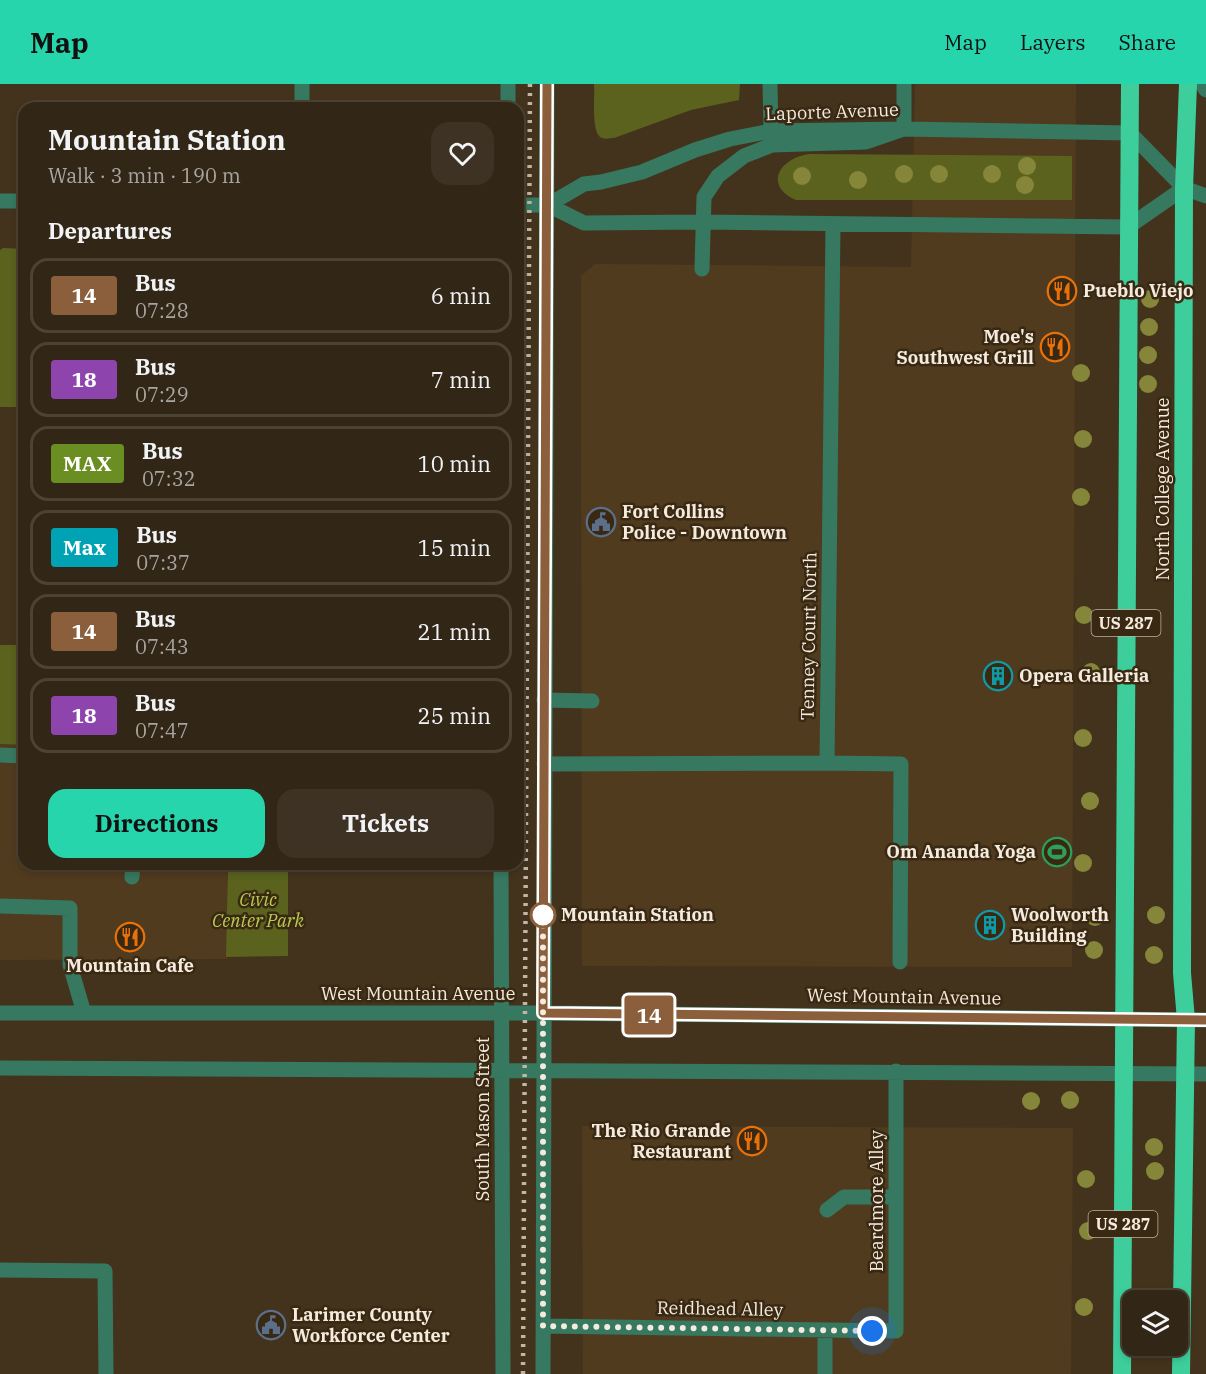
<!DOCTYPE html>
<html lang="en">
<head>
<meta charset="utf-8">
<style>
	:root { --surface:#322616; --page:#3d3223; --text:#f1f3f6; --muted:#a8a5a1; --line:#4d4335; --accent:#27d5ad }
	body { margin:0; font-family:"IBM Plex Serif",serif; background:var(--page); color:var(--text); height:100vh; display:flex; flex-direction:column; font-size:22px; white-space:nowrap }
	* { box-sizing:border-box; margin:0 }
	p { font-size:20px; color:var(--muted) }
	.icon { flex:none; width:33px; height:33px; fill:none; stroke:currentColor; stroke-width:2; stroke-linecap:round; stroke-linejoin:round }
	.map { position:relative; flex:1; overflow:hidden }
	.side { position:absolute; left:18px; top:18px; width:506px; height:768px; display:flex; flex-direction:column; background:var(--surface); border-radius:18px; box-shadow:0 3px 9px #0003,0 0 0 2px var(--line) }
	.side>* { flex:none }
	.badge { padding:0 12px; border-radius:4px; font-size:21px; line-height:39px }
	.tools { position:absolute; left:1122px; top:1206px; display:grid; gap:12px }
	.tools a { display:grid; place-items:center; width:66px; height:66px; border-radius:12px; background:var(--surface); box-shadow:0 3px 9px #0003,0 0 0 2px var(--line); font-size:30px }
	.you { position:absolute; width:30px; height:30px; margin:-15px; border:4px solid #fff; border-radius:50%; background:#1a73e8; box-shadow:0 0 0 9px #1a73e833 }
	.map>.badge { position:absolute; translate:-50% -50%; box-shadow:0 0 0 3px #fff }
	h2 { padding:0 30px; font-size:22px; line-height:54px }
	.round { display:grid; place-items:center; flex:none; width:63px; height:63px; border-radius:18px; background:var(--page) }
	.overview { display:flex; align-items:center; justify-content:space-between; height:102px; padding:0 30px }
	h1 { font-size:28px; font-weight:700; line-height:45px }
	.cta { display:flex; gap:12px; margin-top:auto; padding:12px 30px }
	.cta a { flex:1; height:69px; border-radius:18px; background:var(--accent); color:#111; font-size:24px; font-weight:700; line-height:69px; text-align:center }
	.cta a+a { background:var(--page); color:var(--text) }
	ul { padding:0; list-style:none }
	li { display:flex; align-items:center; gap:18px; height:75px; margin:0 12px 9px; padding:0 18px; border:3px solid var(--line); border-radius:18px }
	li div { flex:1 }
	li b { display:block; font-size:22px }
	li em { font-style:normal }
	li .badge { min-width:66px; font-weight:700; text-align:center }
	header { display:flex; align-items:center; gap:36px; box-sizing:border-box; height:84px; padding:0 30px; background:var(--accent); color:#111 }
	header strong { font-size:28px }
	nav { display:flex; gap:33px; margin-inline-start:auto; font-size:21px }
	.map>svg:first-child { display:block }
	.built { fill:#503b1f }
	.green { fill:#5a621e }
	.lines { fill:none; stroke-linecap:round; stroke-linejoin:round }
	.minor { stroke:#377960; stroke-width:15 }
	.highway { stroke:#3dce9c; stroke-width:18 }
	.rail { stroke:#c1b5a5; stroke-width:4.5; stroke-dasharray:3 6; stroke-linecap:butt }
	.tree { fill:#858639 }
	.line-casing { stroke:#fff; stroke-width:14 }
	.line { stroke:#8b5e3c; stroke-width:9 }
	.walk { stroke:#f4eadd; stroke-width:6; stroke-dasharray:0 10.8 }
	.stop-dot { fill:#fff; stroke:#8b5e3c; stroke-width:3 }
	.labels { text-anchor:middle; stroke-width:5; stroke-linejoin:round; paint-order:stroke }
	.shield { fill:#392913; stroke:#bcb0a0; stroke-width:1.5 }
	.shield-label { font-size:16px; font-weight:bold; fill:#f4eadd }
	.street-label { font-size:18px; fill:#f4eadd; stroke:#392913 }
	.poi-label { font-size:18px; font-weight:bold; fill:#f4eadd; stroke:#392913; text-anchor:start }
	.park-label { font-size:18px; font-style:italic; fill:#bbca50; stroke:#392913 }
	.stop-label { font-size:18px; font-weight:bold; fill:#f4eadd; stroke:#392913; text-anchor:start }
</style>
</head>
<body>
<header>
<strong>Map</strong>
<nav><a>Map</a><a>Layers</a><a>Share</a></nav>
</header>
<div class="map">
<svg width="1206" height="1290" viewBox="0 0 1206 1290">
	<rect width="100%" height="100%" fill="#43331d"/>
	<path class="built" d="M915 0H1076L1072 883 582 882 581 192 595 180 911 183Z
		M0 660 24 661V780H227V875L0 876Z
		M582 1042 1073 1044 1071 1290H583Z"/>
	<path class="green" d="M594 0H740L739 16 691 26 614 54C610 54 604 56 600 53 591 45 595 12 594 0Z
		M810 70 1072 72V116H796C762 101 781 73 810 70Z
		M3 164 24 165V323H0V166Z
		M0 561H24V661L0 660Z
		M228 780H288V872L226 873Z"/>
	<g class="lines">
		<path class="minor" d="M302 0V24
			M770 0 771 47
			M1202 0 1206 6
			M508 24V0
			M0 117H24
			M518 121H548L584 139 702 138 1128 143 1184 104
			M548 121 584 100 601 98 642 88 695 66 730 55 771 47 904 45 1130 49 1184 104 1206 112
			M702 185 704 113 718 92 744 72 772 61 866 58 904 45V0
			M544 616 592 617
			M0 671 24 672
			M827 679 901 680 900 878
			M544 680 827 679 833 141
			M501 780 503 1290
			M132 793 133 780
			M0 822 70 824V881L84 929
			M0 929H543L1206 936
			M0 984 1206 990
			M827 1126 844 1113H896
			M0 1186 105 1187 106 1290
			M543 1242 896 1247V987
			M825 1246V1290
			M543 1290 547 0"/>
		<path class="highway" d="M1122 1290 1130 0
			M1181 1290 1186 936 1182 889 1184 104 1188 0"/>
		<path class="rail" d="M523 1290 530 0"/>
	</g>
	<g class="tree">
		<circle cx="1027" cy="82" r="9"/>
		<circle cx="904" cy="90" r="9"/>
		<circle cx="939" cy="90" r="9"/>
		<circle cx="992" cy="90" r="9"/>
		<circle cx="802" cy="92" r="9"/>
		<circle cx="858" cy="96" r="9"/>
		<circle cx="1025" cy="101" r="9"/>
		<circle cx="1150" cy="215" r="9"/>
		<circle cx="1149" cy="243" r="9"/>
		<circle cx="1148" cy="271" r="9"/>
		<circle cx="1081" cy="289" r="9"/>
		<circle cx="1148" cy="300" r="9"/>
		<circle cx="1083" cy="355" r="9"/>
		<circle cx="1081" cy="413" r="9"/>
		<circle cx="1084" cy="531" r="9"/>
		<circle cx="1091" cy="588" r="9"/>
		<circle cx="1083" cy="654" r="9"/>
		<circle cx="1090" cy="717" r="9"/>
		<circle cx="1083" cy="779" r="9"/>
		<circle cx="1156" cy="831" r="9"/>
		<circle cx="1095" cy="833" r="9"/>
		<circle cx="1094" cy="866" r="9"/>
		<circle cx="1154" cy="871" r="9"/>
		<circle cx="1070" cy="1016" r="9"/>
		<circle cx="1031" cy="1017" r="9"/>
		<circle cx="1154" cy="1063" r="9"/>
		<circle cx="1155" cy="1087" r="9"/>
		<circle cx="1086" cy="1095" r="9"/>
		<circle cx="1088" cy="1147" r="9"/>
		<circle cx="1084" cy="1223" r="9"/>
	</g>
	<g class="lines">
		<g class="line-casing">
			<path id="line" d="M547 0 543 929 1206 936"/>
		</g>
		<use href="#line" class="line"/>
		<path class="walk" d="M543 831V1242L872 1247"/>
	</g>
	<defs>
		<g id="restaurant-ring" transform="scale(1.5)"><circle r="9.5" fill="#392913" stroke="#e8710a" stroke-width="1.5"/><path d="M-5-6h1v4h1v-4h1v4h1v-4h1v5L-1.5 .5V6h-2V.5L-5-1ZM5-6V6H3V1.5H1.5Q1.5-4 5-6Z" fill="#e8710a"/></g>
		<g id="civic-ring" transform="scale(1.5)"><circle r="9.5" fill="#392913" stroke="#5c6f8a" stroke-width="1.5"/><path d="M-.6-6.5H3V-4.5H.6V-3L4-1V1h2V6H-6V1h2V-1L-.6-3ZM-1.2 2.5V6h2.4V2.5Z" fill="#5c6f8a"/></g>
		<g id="building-ring" transform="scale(1.5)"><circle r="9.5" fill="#392913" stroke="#0f9aa8" stroke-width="1.5"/><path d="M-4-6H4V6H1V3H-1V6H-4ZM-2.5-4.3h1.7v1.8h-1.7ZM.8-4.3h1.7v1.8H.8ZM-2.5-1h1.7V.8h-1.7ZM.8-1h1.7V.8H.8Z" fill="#0f9aa8"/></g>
		<g id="stadium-ring" transform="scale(1.5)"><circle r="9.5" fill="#392913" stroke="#2e9e5b" stroke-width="1.5"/><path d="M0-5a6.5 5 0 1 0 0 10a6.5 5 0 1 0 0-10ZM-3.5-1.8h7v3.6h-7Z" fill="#2e9e5b"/></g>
	</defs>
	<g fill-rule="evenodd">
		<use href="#restaurant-ring" x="1062" y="207"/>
		<use href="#restaurant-ring" x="1055" y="263"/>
		<use href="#civic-ring" x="601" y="438"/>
		<use href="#building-ring" x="998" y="592"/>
		<use href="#stadium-ring" x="1057" y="768"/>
		<use href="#building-ring" x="990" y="841"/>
		<use href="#restaurant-ring" x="130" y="853"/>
		<use href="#restaurant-ring" x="752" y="1057"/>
		<use href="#civic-ring" x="271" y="1241"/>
	</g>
	<circle class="stop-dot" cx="543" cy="831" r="12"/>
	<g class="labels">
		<g class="shield">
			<rect x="1091.5" y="526" width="69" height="26" rx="4.5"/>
			<rect x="1088.5" y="1127" width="69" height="26" rx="4.5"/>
		</g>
		<g class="shield-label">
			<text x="1126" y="545">US 287</text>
			<text x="1123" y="1146">US 287</text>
		</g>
		<g class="street-label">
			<text transform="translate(832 28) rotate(-2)" y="6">Laporte Avenue</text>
			<text transform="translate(1163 405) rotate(-90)" y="6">North College Avenue</text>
			<text transform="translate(809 552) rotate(-89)" y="6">Tenney Court North</text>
			<text x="418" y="916">West Mountain Avenue</text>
			<text transform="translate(904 913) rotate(1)" y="6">West Mountain Avenue</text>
			<text transform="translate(483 1035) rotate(-90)" y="6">South Mason Street</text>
			<text transform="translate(877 1117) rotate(-90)" y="6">Beardmore Alley</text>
			<text transform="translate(720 1225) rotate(1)" y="6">Reidhead Alley</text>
		</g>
		<g class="poi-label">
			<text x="1083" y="213">Pueblo Viejo</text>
			<text x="1034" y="259" text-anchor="end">Moe's<tspan x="1034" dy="21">Southwest Grill</tspan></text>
			<text x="622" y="434">Fort Collins<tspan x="622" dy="21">Police - Downtown</tspan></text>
			<text x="1019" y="598">Opera Galleria</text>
			<text x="1036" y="774" text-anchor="end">Om Ananda Yoga</text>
			<text x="1011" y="837">Woolworth<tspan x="1011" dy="21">Building</tspan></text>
			<text x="130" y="888" text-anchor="middle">Mountain Cafe</text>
			<text x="731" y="1053" text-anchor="end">The Rio Grande<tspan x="731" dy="21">Restaurant</tspan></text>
			<text x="292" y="1237">Larimer County<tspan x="292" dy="21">Workforce Center</tspan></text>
		</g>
		<g class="park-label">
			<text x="258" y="822">Civic<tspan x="258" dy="21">Center Park</tspan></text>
		</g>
		<g class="stop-label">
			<text x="561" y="837">Mountain Station</text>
		</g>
	</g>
</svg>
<div class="tools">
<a><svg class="icon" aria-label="layers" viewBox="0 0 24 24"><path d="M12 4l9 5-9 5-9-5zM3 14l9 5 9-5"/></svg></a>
</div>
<div class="you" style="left:872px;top:1247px"></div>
<b class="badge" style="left:649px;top:931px;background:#8b5e3c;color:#fff">14</b>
<section class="side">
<div class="overview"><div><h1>Mountain Station</h1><p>Walk · 3 min · 190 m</p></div><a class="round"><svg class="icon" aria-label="heart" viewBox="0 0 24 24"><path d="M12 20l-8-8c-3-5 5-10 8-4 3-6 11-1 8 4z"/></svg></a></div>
<h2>Departures</h2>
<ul>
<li><span class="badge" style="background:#8b5e3c;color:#fff">14</span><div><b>Bus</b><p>07:28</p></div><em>6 min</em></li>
<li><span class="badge" style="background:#8e44ad;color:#fff">18</span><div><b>Bus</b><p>07:29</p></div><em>7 min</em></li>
<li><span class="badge" style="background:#6b8e23;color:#fff">MAX</span><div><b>Bus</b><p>07:32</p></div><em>10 min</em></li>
<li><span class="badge" style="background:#00a3b4;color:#fff">Max</span><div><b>Bus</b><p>07:37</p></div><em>15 min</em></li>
<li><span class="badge" style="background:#8b5e3c;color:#fff">14</span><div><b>Bus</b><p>07:43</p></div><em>21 min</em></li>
<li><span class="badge" style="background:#8e44ad;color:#fff">18</span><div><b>Bus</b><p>07:47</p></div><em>25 min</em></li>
</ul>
<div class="cta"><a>Directions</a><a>Tickets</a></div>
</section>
</div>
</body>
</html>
